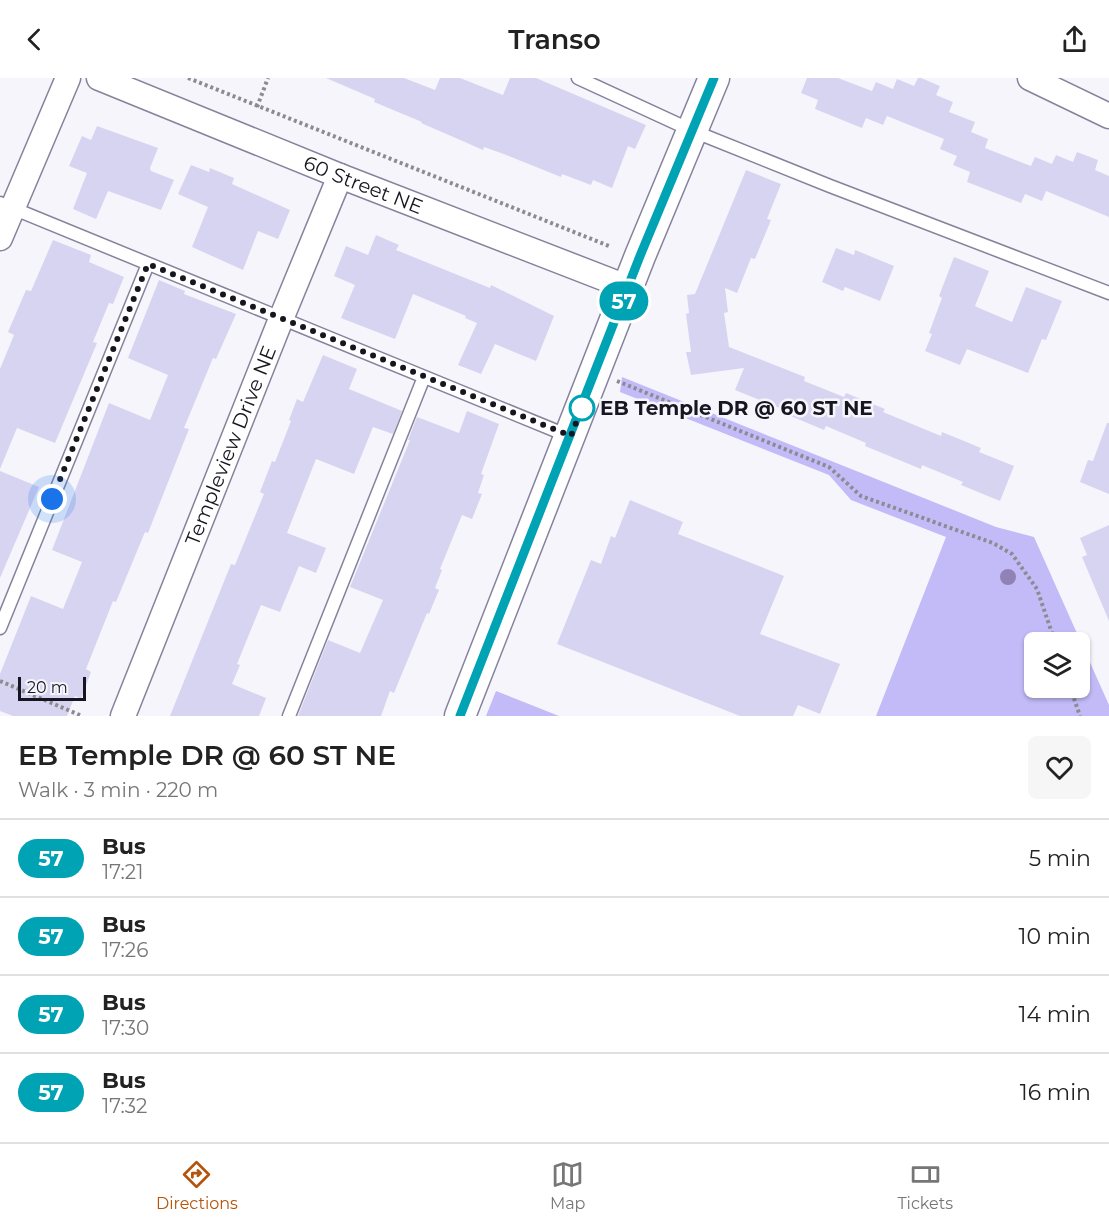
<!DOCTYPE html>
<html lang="en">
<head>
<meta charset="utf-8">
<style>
	:root { --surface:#fff; --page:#f6f6f6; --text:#222; --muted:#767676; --line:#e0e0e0; --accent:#b45309 }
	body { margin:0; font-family:Montserrat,sans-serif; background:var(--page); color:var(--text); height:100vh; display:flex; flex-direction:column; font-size:22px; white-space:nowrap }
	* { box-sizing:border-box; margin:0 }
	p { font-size:20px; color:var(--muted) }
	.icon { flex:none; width:33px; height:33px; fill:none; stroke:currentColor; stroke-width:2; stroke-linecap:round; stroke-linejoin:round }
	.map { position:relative; height:638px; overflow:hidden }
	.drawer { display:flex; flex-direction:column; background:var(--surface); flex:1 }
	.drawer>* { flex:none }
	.badge { padding:0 12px; border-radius:20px; font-size:21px; line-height:39px }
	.tools { position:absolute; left:1024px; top:554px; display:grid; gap:12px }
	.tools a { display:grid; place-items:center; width:66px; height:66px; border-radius:9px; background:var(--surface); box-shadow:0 2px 4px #0004; font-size:30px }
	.scale { position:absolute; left:18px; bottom:15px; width:68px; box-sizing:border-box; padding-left:6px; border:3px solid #171620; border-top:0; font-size:16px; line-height:21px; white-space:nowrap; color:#171620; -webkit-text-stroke:4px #f6f5fb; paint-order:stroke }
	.you { position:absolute; width:30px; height:30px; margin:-15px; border:4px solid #fff; border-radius:50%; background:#1a73e8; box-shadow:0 0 0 9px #1a73e833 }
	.map>.badge { position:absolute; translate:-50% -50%; box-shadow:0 0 0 3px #fff }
	.round { display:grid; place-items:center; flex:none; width:63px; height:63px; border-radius:9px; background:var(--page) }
	.headline { display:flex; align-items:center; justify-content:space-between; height:102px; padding:0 18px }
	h1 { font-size:28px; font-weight:600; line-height:45px }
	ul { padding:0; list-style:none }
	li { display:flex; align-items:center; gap:18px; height:78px; padding:0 18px; border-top:2px solid var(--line) }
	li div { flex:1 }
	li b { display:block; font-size:22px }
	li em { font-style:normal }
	li .badge { min-width:66px; font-weight:700; text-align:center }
	header { display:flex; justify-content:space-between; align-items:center; height:78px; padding:0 18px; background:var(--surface); font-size:27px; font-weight:600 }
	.dock { display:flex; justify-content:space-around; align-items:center; height:84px; border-top:2px solid var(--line); background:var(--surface); font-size:16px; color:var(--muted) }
	.dock a { display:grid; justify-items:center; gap:3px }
	.dock .on { color:var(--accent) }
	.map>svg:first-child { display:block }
	.green { fill:#c2bbf8; fill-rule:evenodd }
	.building { fill:#d7d4f1 }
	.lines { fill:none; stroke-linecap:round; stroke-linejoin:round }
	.service-casing { stroke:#85829c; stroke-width:15 }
	.minor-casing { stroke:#85829c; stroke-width:27 }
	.tertiary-casing { stroke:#85829c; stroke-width:33 }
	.path { stroke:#8c8b93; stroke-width:4; stroke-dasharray:3 3; stroke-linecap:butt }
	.service { stroke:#fff; stroke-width:12 }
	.minor { stroke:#fff; stroke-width:24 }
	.tertiary { stroke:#fff; stroke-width:30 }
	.tree { fill:#9082b5 }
	.line-casing { stroke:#fff; stroke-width:14 }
	.line { stroke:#00a3b4; stroke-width:9 }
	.walk { stroke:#171620; stroke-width:6; stroke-dasharray:0 10.8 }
	.stop-dot { fill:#fff; stroke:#00a3b4; stroke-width:3 }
	.labels { text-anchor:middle; stroke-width:5; stroke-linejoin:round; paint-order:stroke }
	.street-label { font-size:20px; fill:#171620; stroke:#f6f5fb }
	.stop-label { font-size:20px; font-weight:bold; fill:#171620; stroke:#f6f5fb; text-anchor:start }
</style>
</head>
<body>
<header><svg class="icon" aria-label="back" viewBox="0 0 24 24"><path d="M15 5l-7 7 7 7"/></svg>Transo<svg class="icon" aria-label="share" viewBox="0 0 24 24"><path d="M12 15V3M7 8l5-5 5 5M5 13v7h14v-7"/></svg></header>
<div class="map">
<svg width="1109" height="638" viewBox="0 0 1109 638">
	<rect width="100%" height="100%" fill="#f6f5fb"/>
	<path class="green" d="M622 299 996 449 1034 459 1109 627V638H876L946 459 851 422 829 397 620 314ZM1035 564H1080V609H1035Z
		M496 613 559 638H486Z"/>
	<path class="building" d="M326 0H404L435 12 440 0H460L503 17 510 0H536L646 47 635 71 628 68 612 110 593 102 591 107 562 96 561 99 501 75 484 69 483 72 458 61 421 45 422 44 374 24 375 21Z
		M807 0H838L872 13 876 4 893 11 897 1 914 8 918 0H921L940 8 936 17 953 24 949 34 975 44 971 54 988 61 985 70 1031 88 1035 79 1052 86 1056 77 1073 84 1077 74 1098 82 1095 92 1109 98V139L1046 113 1042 123 1025 116 1021 125 967 104 970 94 953 87 957 78 940 71 944 61 887 38 883 47 866 40 862 50 815 31 818 22 801 15Z
		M97 48 158 70 150 90 151 93 174 102 161 132 108 113 96 141 73 131 87 95 69 88 82 58 91 62Z
		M191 87 209 94 210 90 234 100 232 106 290 132 278 161 258 153 243 192 192 169 208 129 178 116Z
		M746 92 781 106 767 141 771 142 755 181 751 180 737 215 725 210 728 234 724 235 729 269 805 299 804 303 844 319 846 315 885 331 883 334 941 358 942 354 981 370 979 374 1014 388 1000 423 961 407 963 404 922 387 921 391 865 368 866 365 826 348 824 352 786 336 787 333 735 312 744 290 691 297 686 274H691L686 236 689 235 687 217 695 216Z
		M376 157 399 167 396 172 490 210 491 207 554 238 536 283 495 266 481 296 458 287 477 245 465 240 466 238 413 216 395 261 341 240 355 207 334 198 346 168 368 177Z
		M53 162 91 177 89 184 124 199 113 226 109 225 93 264 97 265 55 365 17 350 0 391V291L14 257 8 254 26 212 31 213Z
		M836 170 854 177 855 172 894 188 880 223 845 209 843 213 822 204Z
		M954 179 989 193 975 228 979 230 1012 244 1026 209 1062 223 1046 262 1042 261 1028 295 967 271 960 287 925 273 932 256 929 255 942 220 939 218Z
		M159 202 185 213 184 216 236 236 216 281 213 280 184 350 189 351 148 455 145 454 116 524 113 523 86 591 91 594 81 621 75 618 67 638H13L0 633V596L31 518 63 531 82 484 52 472 109 325 150 342 168 297 128 280Z
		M323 277 357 291 349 311 402 333 393 356 373 349 354 396 316 381 287 455 326 470 316 495 299 488 280 534 261 527 237 586 240 587 232 606 266 620 259 638H170L231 486 235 487 264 416 260 414 272 383 275 384 291 343 289 342 297 321 303 324Z
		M467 333 499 346 481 396 484 397 478 415 482 416 472 441 462 437 440 491 442 492 435 510 439 512 429 536 427 535 394 615 390 613 381 638H298L328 562 360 575 383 522 350 509 410 362H408L417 339 459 355Z
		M1107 345H1109V416L1080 404 1088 382 1093 383Z
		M0 393 39 409 0 500Z
		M630 422 683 444 678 456 784 498 760 556 840 586 820 636 798 627 793 638H740L557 566 591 482 601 486 611 458 615 460Z
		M1109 447V543L1082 479 1087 477 1080 460Z"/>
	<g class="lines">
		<g class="service-casing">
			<path id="service" d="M578 0 693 53 830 108 1109 215
				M0 125 571 359
				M0 550 148 186
				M289 638 424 299"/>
		</g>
		<g class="minor-casing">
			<g id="minor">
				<path id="s1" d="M99 0 340 98 629 210"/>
				<path d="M1030 0 1109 38"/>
				<path d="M0 160 68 0"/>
				<path id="s2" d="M123 638 281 241 340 98"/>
			</g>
		</g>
		<g class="tertiary-casing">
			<path id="tertiary" d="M460 638 640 178 714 0"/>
		</g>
		<path class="path" d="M188 0 609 168
			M257 29 268 0
			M617 303 829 389 861 418 993 465 1012 476 1037 511 1055 564
			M0 603 82 638
			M1070 609 1080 638"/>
		<use href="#service" class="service"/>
		<use href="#minor" class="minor"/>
		<use href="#tertiary" class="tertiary"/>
	</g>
	<circle class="tree" cx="1008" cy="499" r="8"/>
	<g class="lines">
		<g class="line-casing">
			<path id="line" d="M460 638 640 178 714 0"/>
		</g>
		<use href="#line" class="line"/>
		<path class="walk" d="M52 421 148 186 571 358 584 324 582 330"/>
	</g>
	<circle class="stop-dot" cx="582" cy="330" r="12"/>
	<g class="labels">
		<g class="street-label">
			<text dy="7" stroke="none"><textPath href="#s1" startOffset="285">60 Street NE</textPath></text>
			<text dy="7" stroke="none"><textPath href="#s2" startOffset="291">Templeview Drive NE</textPath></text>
		</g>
		<g class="stop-label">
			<text x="600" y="337">EB Temple DR @ 60 ST NE</text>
		</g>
	</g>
</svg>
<div class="tools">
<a><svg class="icon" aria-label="layers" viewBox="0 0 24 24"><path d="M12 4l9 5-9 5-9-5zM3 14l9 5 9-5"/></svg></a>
</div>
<div class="scale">20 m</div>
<div class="you" style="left:52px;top:421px"></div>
<b class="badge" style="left:624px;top:223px;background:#00a3b4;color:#fff">57</b>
</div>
<section class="drawer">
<div class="headline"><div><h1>EB Temple DR @ 60 ST NE</h1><p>Walk · 3 min · 220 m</p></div><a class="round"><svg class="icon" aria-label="heart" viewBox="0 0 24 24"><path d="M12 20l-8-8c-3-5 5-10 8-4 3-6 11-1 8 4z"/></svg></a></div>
<ul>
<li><span class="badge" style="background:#00a3b4;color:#fff">57</span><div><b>Bus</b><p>17:21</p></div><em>5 min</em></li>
<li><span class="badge" style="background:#00a3b4;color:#fff">57</span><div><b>Bus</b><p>17:26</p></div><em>10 min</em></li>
<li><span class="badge" style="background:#00a3b4;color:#fff">57</span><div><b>Bus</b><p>17:30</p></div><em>14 min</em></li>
<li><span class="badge" style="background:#00a3b4;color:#fff">57</span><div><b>Bus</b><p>17:32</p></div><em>16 min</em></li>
</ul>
</section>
<nav class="dock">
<a class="on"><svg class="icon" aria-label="directions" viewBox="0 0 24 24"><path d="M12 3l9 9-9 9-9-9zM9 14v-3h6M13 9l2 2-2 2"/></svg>Directions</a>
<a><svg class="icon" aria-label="map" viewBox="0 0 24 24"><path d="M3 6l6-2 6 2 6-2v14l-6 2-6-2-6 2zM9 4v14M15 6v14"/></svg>Map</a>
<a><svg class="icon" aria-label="tickets" viewBox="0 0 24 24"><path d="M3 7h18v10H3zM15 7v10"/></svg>Tickets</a>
</nav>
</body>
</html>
